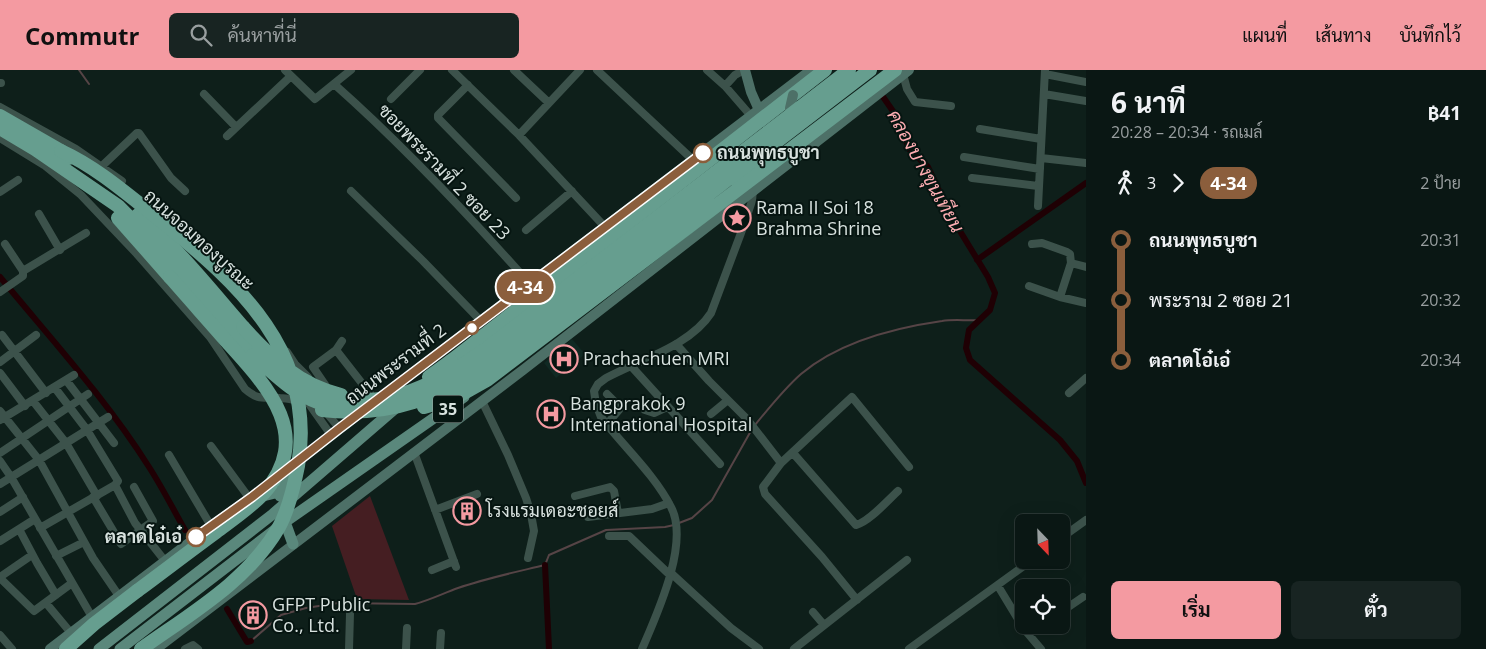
<!DOCTYPE html>
<html lang="th">
<head>
<meta charset="utf-8">
<style>
	:root { --surface:#0a1714; --page:#182422; --text:#f1f3f6; --muted:#999fa0; --line:#2a3634; --accent:#f49aa1 }
	body { margin:0; font-family:"Open Sans",Sarabun,sans-serif; background:var(--page); color:var(--text); height:100vh; display:flex; flex-direction:column; font-size:19px; white-space:nowrap }
	* { box-sizing:border-box; margin:0 }
	p { font-size:16px; color:var(--muted) }
	.icon { flex:none; width:28px; height:28px; fill:none; stroke:currentColor; stroke-width:2; stroke-linecap:round; stroke-linejoin:round }
	.map { position:relative; flex:1; overflow:hidden }
	.drawer { display:flex; flex-direction:column; background:var(--surface); width:400px }
	.drawer>* { flex:none }
	.badge { padding:0 10px; border-radius:16px; font-size:18px; line-height:32px }
	.needle { width:32px; rotate:157deg }
	.tools { position:absolute; left:1015px; top:444px; display:grid; gap:10px }
	.tools a { display:grid; place-items:center; width:55px; height:55px; border-radius:8px; background:var(--surface); box-shadow:0 5px 20px #0002,0 0 0 1px var(--line); font-size:25px }
	.map>.badge { position:absolute; translate:-50% -50%; box-shadow:0 0 0 2px #fff }
	.legs { display:flex; align-items:center; gap:8px; height:55px; padding:0 25px; font-size:16px }
	.legs p { margin-inline-start:auto }
	.summary { display:flex; align-items:center; justify-content:space-between; height:85px; padding:0 25px }
	h1 { font-size:28px; font-weight:700; line-height:38px }
	.button { display:flex; gap:10px; margin-top:auto; padding:10px 25px }
	.button a { flex:1; height:58px; border-radius:8px; background:var(--accent); color:#111; font-size:20px; font-weight:700; line-height:58px; text-align:center }
	.button a+a { background:var(--page); color:var(--text) }
	ul { padding:0 25px; list-style:none }
	li { display:flex; align-items:center; gap:18px; height:60px; font-size:19px }
	li i { display:grid; place-items:center; width:8px; height:100%; margin:0 6px; background:currentColor }
	li i::after { content:''; width:12px; height:12px; margin:-6px; border:4px solid; border-radius:50%; background:var(--surface) }
	li p { margin-inline-start:auto }
	li:first-child i { background:linear-gradient(#0000 50%,currentColor 0) }
	li:last-child i { background:linear-gradient(currentColor 50%,#0000 0) }
	header { display:flex; align-items:center; gap:30px; box-sizing:border-box; height:70px; padding:0 25px; background:var(--accent); color:#111 }
	header strong { font-size:24px }
	nav { display:flex; gap:28px; margin-inline-start:auto; font-size:18px }
	.search { width:350px; height:45px; background:var(--page); display:flex; align-items:center; gap:12px; box-sizing:border-box; padding:0 18px; border-radius:8px; color:var(--muted); font-size:19px }
	main { display:flex; flex:1; min-height:0 }
	.map>svg:first-child { display:block }
	.built { fill:#102923 }
	.green { fill:#451e22 }
	.lines { fill:none; stroke-linecap:round; stroke-linejoin:round }
	.stream { stroke:#564446; stroke-width:2 }
	.canal { stroke:#1f0004; stroke-width:6 }
	.minor { stroke:#3c524b; stroke-width:8 }
	.secondary { stroke:#4d7067; stroke-width:10 }
	.primary { stroke:#5a887c; stroke-width:11 }
	.motorway { stroke:#669e8f; stroke-width:14 }
	.secondary-bridge { stroke:#4d7067; stroke-width:10 }
	.motorway-bridge { stroke:#669e8f; stroke-width:14 }
	.line-1-casing { stroke:#fff; stroke-width:11 }
	.line-1 { stroke:#8b5e3c; stroke-width:8 }
	.stop-1-dot { fill:#fff; stroke:#8b5e3c; stroke-width:2.5 }
	.labels { text-anchor:middle; stroke-width:4; stroke-linejoin:round; paint-order:stroke }
	.shield { fill:#061511; stroke:#99a4a1; stroke-width:1 }
	.shield-label { font-size:16px; font-weight:bold; fill:#d8e2df }
	.stop-label { font-size:18px; font-weight:bold; fill:#d8e2df; stroke:#061511; text-anchor:start }
	.street-label { font-size:18px; fill:#d8e2df; stroke:#061511 }
	.poi-label { font-size:18px; fill:#d8e2df; stroke:#061511; text-anchor:start }
	.water-label { font-size:19px; font-style:italic; fill:#fdadb2; stroke:#061511 }
</style>
</head>
<body>
<header>
<strong>Commutr</strong>
<div class="search"><svg class="icon" aria-label="search" viewBox="0 0 24 24"><circle cx="10" cy="10" r="6"/><path d="M15 15l6 6"/></svg>ค้นหาที่นี่</div>
<nav><a>แผนที่</a><a>เส้นทาง</a><a>บันทึกไว้</a></nav>
</header>
<main>
<div class="map">
<svg width="1086" height="579" viewBox="0 0 1086 579">
	<rect width="100%" height="100%" fill="#0e1f1a"/>
	<path class="built" d="M572 269 585 284 556 308 544 293Z"/>
	<path class="green" d="M370 426 409 530 357 529 332 456Z"/>
	<g class="lines">
		<path class="stream" d="M79 0 89 14
			M755 355C768 339 785 318 801 304 839 272 893 258 942 251 954 249 967 251 980 250
			M679 453 692 448 712 430 752 359
			M251 571 281 545 306 538 338 533 415 534C430 530 444 523 458 518 487 508 516 502 545 495L549 485 606 460 665 457 674 455"/>
		<path class="canal" d="M879 21 897 47 909 79 928 97 952 148 988 207 995 223 990 240 969 260 966 278 970 290 1060 370 1077 391 1086 413
			M977 190 1086 113
			M0 207C51 269 106 329 149 397 162 417 173 439 185 460
			M545 495 549 579
			M227 539 247 572 251 571"/>
		<path class="minor" d="M285 0 315 29 351 0
			M452 0 519 65 605 157
			M514 0 549 33
			M597 0 693 90
			M707 0 725 16 751 46
			M903 4 907 19 915 32 951 36
			M1045 4 1086 12
			M0 13H1
			M334 14C404 76 468 144 530 214
			M468 15 438 45V48L516 128
			M725 16 735 5 744 0
			M204 24 236 57
			M1044 24 1086 31
			M391 29 420 0
			M0 37 76 79 122 111
			M980 59 1041 69
			M519 65 580 0
			M227 66 291 6
			M0 68 44 95 81 125 137 184 210 267 245 319C259 331 263 327 280 328 288 328 296 331 305 332L309 334 331 365
			M964 87 1040 99
			M1041 88 1086 93
			M102 96 137 63H139L171 108 185 121
			M972 108 1038 116
			M351 121 423 191 481 251
			M0 122 18 110
			M1038 136 1045 0
			M39 144 60 180
			M526 160 572 121
			M5 174 23 201
			M1032 174 1042 173 1067 182 1070 184 1071 193
			M1029 216 1060 227 1086 233
			M0 222 23 206V201L86 163
			M1060 227 1071 193 1086 197
			M2 265 46 323
			M676 274 709 311 747 349 781 393
			M336 280 342 271
			M287 282 295 294 308 307
			M0 292 36 265
			M631 296 720 394
			M0 303 25 336
			M66 310 114 373
			M55 318 87 360 118 411 115 415 135 453 165 491
			M328 319 313 297 336 280 375 330
			M1069 323 1086 308
			M33 331 66 373 97 426
			M482 331 508 385 526 428 531 444 534 461 528 488
			M645 340 654 343 667 337
			M0 341 39 390 93 488 119 526
			M325 341 340 359
			M711 344 728 330
			M0 350 74 305
			M607 354 619 340 620 337 607 324
			M211 376 250 429
			M414 382 456 497
			M0 383 88 324
			M793 383 856 455C869 452 888 430 898 421
			M169 385 211 456
			M0 391 11 407 92 547
			M0 414 108 347
			M575 426 610 417 614 421 618 443
			M93 427 121 474 153 451 134 417
			M435 440 477 424
			M0 442 23 427
			M588 447 652 439 669 433
			M40 458 115 415
			M19 459 37 493 56 525
			M609 466H629L671 506
			M1061 468 1086 450
			M0 471 35 449
			M56 486 84 472
			M432 500 454 491
			M672 504 731 558 759 579
			M0 507 32 485
			M0 508 34 541 72 513
			M998 516 1024 559 1041 579
			M857 530 822 487 765 424 763 417 781 393 852 327 909 397
			M46 533 71 563
			M813 542 824 555
			M1061 542 1083 527
			M1029 564 1042 555
			M0 565 12 579
			M185 579 193 575 198 579
			M349 579 350 544
			M406 579 407 558
			M440 579 441 563
			M642 579C657 544 690 473 671 437 655 405 623 376 601 347L596 334 594 321 598 314 606 308C639 290 690 276 711 243L741 163 752 131 753 120
			M794 579 907 490
			M909 579 1032 490"/>
		<path class="secondary" d="M745 0 751 22 759 40
			M381 327 811 0
			M296 393 364 340
			M50 579 211 456 249 429
			M156 579 523 300 909 0"/>
		<path class="primary" d="M280 426 289 399
			M259 427 299 417
			M285 452 293 474
			M99 579 273 444 398 336
			M120 579 285 452 464 327"/>
		<path class="motorway" d="M0 46 61 81 69 88
			M0 58 35 79 118 136 178 197 253 285
			M736 110 768 89
			M138 145C177 177 209 218 243 257
			M118 148 170 207
			M451 291 825 0
			M66 579 94 554 137 521"/>
		<path class="secondary-bridge" d="M793 49 790 38 793 25"/>
		<path class="motorway-bridge" d="M61 81C98 98 128 125 160 150 239 214 317 283 298 396 294 416 289 439 279 457 248 511 190 544 141 579
			M243 257C271 288 299 315 341 325
			M253 285C280 309 296 327 332 337
			M429 307 451 291
			M324 329C389 338 435 316 486 279L849 0
			M424 337 455 328 487 310 895 0
			M322 340C390 348 440 328 494 289L870 0
			M137 521C164 501 190 481 216 462 232 450 250 438 264 423 314 366 268 317 228 273 209 251 189 229 170 207"/>
	</g>
	<g class="lines">
		<g class="line-1-casing">
			<path id="line-1" d="M196 467 252 427 340 358 703 83"/>
		</g>
		<use href="#line-1" class="line-1"/>
	</g>
	<defs>
		<g id="sight-ring" transform="scale(1.4375)"><circle r="9.5" fill="#061511" stroke="#f49aa1" stroke-width="1.5"/><path d="M0-6L1.8-2.2L6-1.7L2.9 1.2L3.7 5.4L0 3.3L-3.7 5.4L-2.9 1.2L-6-1.7L-1.8-2.2Z" fill="#f49aa1"/></g>
		<g id="hospital-ring" transform="scale(1.4375)"><circle r="9.5" fill="#061511" stroke="#f49aa1" stroke-width="1.5"/><path d="M-5-5h3v3.5h4V-5h3V5h-3V1.5h-4V5h-3Z" fill="#f49aa1"/></g>
		<g id="building-ring" transform="scale(1.4375)"><circle r="9.5" fill="#061511" stroke="#f49aa1" stroke-width="1.5"/><path d="M-4-6H4V6H1V3H-1V6H-4ZM-2.5-4.3h1.7v1.8h-1.7ZM.8-4.3h1.7v1.8H.8ZM-2.5-1h1.7V.8h-1.7ZM.8-1h1.7V.8H.8Z" fill="#f49aa1"/></g>
	</defs>
	<g fill-rule="evenodd">
		<use href="#sight-ring" x="737" y="148"/>
		<use href="#hospital-ring" x="564" y="289"/>
		<use href="#hospital-ring" x="551" y="344"/>
		<use href="#building-ring" x="467" y="441"/>
		<use href="#building-ring" x="253" y="545"/>
	</g>
	<g class="stop-1-dot">
		<circle cx="703" cy="83" r="9"/>
		<circle cx="472" cy="258" r="6"/>
		<circle cx="196" cy="467" r="9"/>
	</g>
	<g class="labels">
		<rect class="shield" x="433" y="325.5" width="30" height="27" rx="4"/>
		<g class="shield-label">
			<text x="448" y="345">35</text>
		</g>
		<g class="stop-label">
			<text x="717" y="89">ถนนพุทธบูชา</text>
			<text x="182" y="473" text-anchor="end">ตลาดโอ๋เอ๋</text>
		</g>
		<g class="street-label">
			<text transform="translate(444 102) rotate(46)" y="6">ซอยพระรามที่ 2 ซอย 23</text>
			<text transform="translate(199 170) rotate(42)" y="6">ถนนจอมทองบูรณะ</text>
			<text transform="translate(396 294) rotate(-37)" y="6">ถนนพระรามที่ 2</text>
		</g>
		<g class="poi-label">
			<text x="756" y="144">Rama II Soi 18<tspan x="756" dy="21">Brahma Shrine</tspan></text>
			<text x="583" y="295">Prachachuen MRI</text>
			<text x="570" y="340">Bangprakok 9<tspan x="570" dy="21">International Hospital</tspan></text>
			<text x="486" y="447">โรงแรมเดอะชอยส์</text>
			<text x="272" y="541">GFPT Public<tspan x="272" dy="21">Co., Ltd.</tspan></text>
		</g>
		<g class="water-label">
			<text transform="translate(926 101) rotate(61)" y="7">คลองบางขุนเทียน</text>
		</g>
	</g>
</svg>
<div class="tools">
<a><svg class="needle" viewBox="-14 -14 28 28"><path d="M0-13l5 13h-10z" fill="#e53935"/><path d="M0 13l5-13h-10z" fill="#999fa0"/></svg></a>
<a><svg class="icon" aria-label="locate" viewBox="0 0 24 24"><circle cx="12" cy="12" r="6"/><path d="M12 2v4M12 18v4M2 12h4M18 12h4"/></svg></a>
</div>
<b class="badge" style="left:525px;top:217px;background:#8b5e3c;color:#fff">4-34</b>
</div>
<section class="drawer">
<div class="summary"><div><h1>6 นาที</h1><p>20:28 – 20:34 · รถเมล์</p></div><b>฿41</b></div>
<div class="legs"><svg class="icon" aria-label="walk" viewBox="0 0 24 24"><circle cx="13" cy="4" r="2"/><path d="M13 8l-2 6 4 7M11 14l-3 7M7 12l3-4h3l4 4"/></svg>3<svg class="icon" aria-label="forward" viewBox="0 0 24 24"><path d="M9 5l7 7-7 7"/></svg><b class="badge" style="background:#8b5e3c;color:#fff">4-34</b><p>2 ป้าย</p></div>
<ul>
<li><i style="color:#8b5e3c"></i><b>ถนนพุทธบูชา</b><p>20:31</p></li>
<li><i style="color:#8b5e3c"></i><span>พระราม 2 ซอย 21</span><p>20:32</p></li>
<li><i style="color:#8b5e3c"></i><b>ตลาดโอ๋เอ๋</b><p>20:34</p></li>
</ul>
<div class="button"><a>เริ่ม</a><a>ตั๋ว</a></div>
</section>
</main>
</body>
</html>
